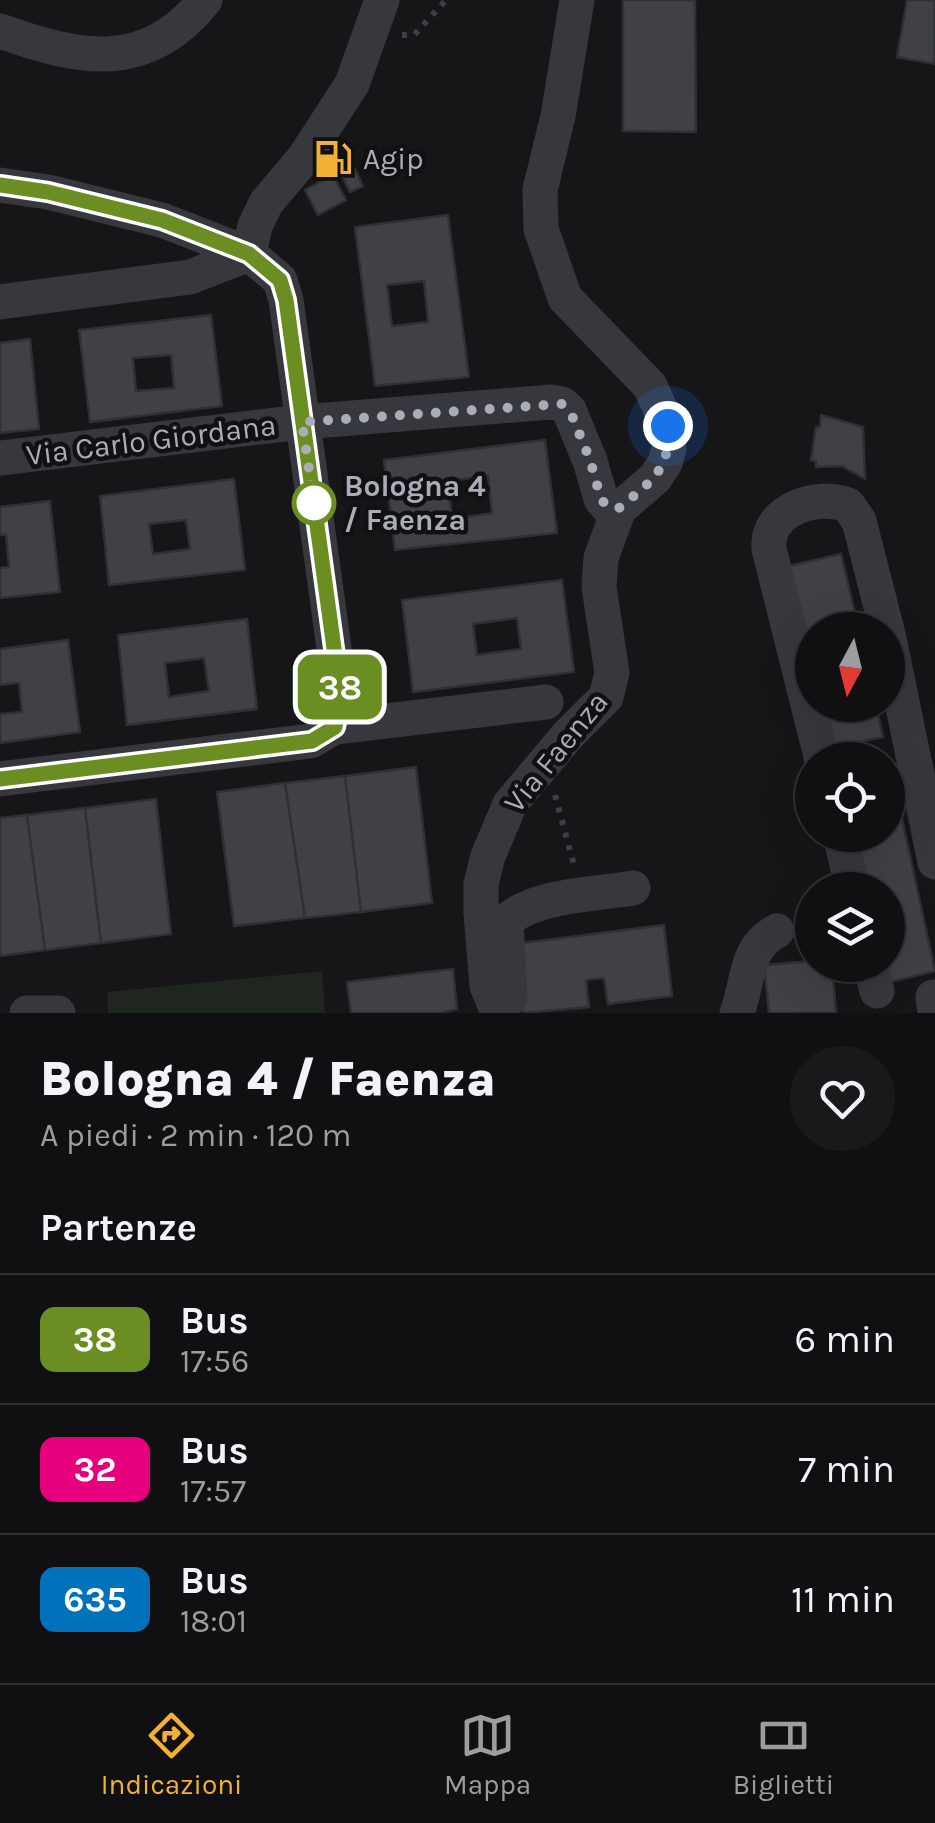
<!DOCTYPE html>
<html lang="it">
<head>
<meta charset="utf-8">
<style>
	:root { --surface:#101012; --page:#19191b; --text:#f1f3f6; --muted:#9c9d9f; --line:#303032; --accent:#f2b134 }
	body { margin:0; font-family:Karla,sans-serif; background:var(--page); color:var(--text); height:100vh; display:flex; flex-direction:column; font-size:38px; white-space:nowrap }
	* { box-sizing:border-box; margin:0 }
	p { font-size:32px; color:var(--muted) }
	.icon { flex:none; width:55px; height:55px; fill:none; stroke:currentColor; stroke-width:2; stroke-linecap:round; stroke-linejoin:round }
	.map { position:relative; height:1013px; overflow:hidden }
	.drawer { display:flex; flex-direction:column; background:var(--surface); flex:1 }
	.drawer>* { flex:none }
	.badge { padding:0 20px; border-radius:15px; font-size:35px; line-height:65px }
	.needle { width:65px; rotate:187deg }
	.controls { position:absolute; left:795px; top:612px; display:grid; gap:20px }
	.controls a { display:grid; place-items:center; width:110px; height:110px; border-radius:50%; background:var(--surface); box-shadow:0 10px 40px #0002,0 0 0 2px var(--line); font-size:50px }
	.you { position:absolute; width:50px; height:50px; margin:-25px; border:8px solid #fff; border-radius:50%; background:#1a73e8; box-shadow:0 0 0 15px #1a73e833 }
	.map>.badge { position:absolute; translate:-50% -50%; box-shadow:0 0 0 5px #fff }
	h2 { padding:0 40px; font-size:38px; line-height:90px }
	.round { display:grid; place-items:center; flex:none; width:105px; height:105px; border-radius:52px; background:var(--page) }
	.head { display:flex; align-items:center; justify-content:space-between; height:170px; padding:0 40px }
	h1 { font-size:48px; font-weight:800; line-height:75px }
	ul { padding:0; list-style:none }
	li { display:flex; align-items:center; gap:30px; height:130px; padding:0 40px; border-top:2px solid var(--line) }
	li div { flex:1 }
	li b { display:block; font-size:38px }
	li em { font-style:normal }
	li .badge { min-width:110px; font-weight:700; text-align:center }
	.tab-bar { display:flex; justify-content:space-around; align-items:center; height:140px; border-top:2px solid var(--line); background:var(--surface); font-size:28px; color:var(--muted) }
	.tab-bar a { display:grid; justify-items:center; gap:5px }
	.tab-bar .active { color:var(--accent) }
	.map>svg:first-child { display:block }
	.green { fill:#1e261f }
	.building { fill:#404145; stroke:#303034; stroke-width:2.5; fill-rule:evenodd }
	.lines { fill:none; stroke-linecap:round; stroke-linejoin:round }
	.path { stroke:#3d3f44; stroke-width:6; stroke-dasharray:5 8; stroke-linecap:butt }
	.minor { stroke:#37383d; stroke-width:35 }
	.line-casing { stroke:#fff; stroke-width:22 }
	.line { stroke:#6b8e23; stroke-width:15 }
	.walk { stroke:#a8adb8; stroke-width:10; stroke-dasharray:0 18 }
	.stop-dot { fill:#fff; stroke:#6b8e23; stroke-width:5 }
	.labels { text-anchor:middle; stroke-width:9; stroke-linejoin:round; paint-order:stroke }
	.poi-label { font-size:30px; fill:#a8adb8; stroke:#111113; text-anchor:start }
	.street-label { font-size:30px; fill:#a8adb8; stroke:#111113 }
	.stop-label { font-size:30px; font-weight:bold; fill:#a8adb8; stroke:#111113; text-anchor:start }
</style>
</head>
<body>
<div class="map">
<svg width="935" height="1013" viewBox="0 0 935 1013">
	<rect width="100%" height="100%" fill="#161618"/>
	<path class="green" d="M322 971 325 1013H108L107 992Z"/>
	<path class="building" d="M623 0H695L696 132 623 131Z
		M907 0H935V64L897 57Z
		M353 165 363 186 350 192 340 172Z
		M333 175 346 200 318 215 305 190Z
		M448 215 469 377 375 386 355 227ZM424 281 428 322 392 326 387 285Z
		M211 315 222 406 90 422 79 330ZM171 355 174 388 136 391 133 358Z
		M30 339 39 429 0 433V343Z
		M821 415 863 427 865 479 842 466 816 467V461L811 460 816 427H820Z
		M545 440 557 533 395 550 384 460ZM488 476 492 513 452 519 448 481Z
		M234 479 245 570 109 585 100 496ZM186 520 190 549 153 554 149 524Z
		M50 501 60 592 0 598V568L9 567 6 535H0V507Z
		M841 554 859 630H812V671L789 566Z
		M562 580 574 672 413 692 402 600ZM517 618 521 649 477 655 473 624Z
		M247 619 257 709 127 725 118 635ZM204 658 209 691 169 697 165 663Z
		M68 640 80 732 0 743V714L22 712 19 683 0 685V649Z
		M820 705H876L883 737 830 748Z
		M416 767 432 903 361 912 345 776Z
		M345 776 361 912 305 918 285 783Z
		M285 783 305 918 234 926 217 792Z
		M895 787 935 971 882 984 888 965V890H861L848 835H888V788Z
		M156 799 171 934 101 943 85 808Z
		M85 808 101 943 45 950 27 815Z
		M27 815 45 950 0 956V818Z
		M664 925 672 996 608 1004 604 978 586 980 589 1007 523 1013 514 944Z
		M812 961V965H832L836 1013H769L764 965Z
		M453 969 457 1009 441 1013H351L347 982Z"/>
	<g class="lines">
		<path class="path" d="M402 35H414L446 0
			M555 795 574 865
			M806 919 812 906"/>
		<path class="minor" d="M577 0 558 116 540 190 541 229 565 298 650 386 668 426 669 448 665 463 655 478 619 509 601 558 599 587 612 673 606 697 568 735 510 804 488 856 481 884V913L487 986 495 1005 501 1006 510 998 506 922C531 895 598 894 633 888
			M0 31C79 59 146 74 205 0
			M0 185 48 192 162 220 249 254 280 280 286 300 341 699 335 727 311 741 0 779
			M249 254 255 226 266 203 304 158 352 84 382 0
			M0 302 190 277 249 254
			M0 458 302 422 551 402 562 404 569 410 590 461 601 499 607 506 619 509
			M888 634 935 862
			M335 727 546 702
			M822 760 769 549C765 510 817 493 848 505L859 521 887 630
			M840 835 853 890
			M871 965 877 991
			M933 997 935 1013
			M27 1013H58
			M737 1013C749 982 744 948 777 931"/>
	</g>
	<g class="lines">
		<g class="line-casing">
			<path id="line" d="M0 185 48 192 162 220 249 254 280 280 286 300 341 699 335 727 312 741 0 779"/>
		</g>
		<use href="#line" class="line"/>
		<path class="walk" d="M314 503 302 422 562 404 573 418 590 460 601 499 607 506 619 508C650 482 671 471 668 426"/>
	</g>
	<defs>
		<g id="fuel-bare" transform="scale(3)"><path d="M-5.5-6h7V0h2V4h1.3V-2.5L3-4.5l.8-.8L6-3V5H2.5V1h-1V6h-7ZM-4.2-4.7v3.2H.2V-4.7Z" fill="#f2b134" stroke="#111113" stroke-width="2.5" paint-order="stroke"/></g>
	</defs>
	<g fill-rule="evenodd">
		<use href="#fuel-bare" x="333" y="159"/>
	</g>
	<circle class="stop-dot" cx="314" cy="503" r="20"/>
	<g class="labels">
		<g class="poi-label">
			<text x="363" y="169">Agip</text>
		</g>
		<g class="street-label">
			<text transform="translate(151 440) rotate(-7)" y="10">Via Carlo Giordana</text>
			<text transform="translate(556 752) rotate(-51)" y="10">Via Faenza</text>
		</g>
		<g class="stop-label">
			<text x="344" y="496">Bologna 4<tspan x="344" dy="34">/ Faenza</tspan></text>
		</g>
	</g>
</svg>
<div class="controls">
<a><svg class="needle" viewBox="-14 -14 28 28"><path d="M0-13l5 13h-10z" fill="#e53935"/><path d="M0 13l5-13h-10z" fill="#9c9d9f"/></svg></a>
<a><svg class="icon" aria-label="locate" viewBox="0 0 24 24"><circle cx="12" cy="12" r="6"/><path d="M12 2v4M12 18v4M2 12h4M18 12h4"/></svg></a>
<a><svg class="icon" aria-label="layers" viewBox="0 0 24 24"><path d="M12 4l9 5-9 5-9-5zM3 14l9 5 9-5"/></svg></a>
</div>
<div class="you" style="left:668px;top:426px"></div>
<b class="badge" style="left:340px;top:687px;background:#6b8e23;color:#fff">38</b>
</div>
<section class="drawer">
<div class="head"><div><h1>Bologna 4 / Faenza</h1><p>A piedi · 2 min · 120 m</p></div><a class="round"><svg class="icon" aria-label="heart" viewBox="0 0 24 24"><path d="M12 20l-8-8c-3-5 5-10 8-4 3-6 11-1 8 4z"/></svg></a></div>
<h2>Partenze</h2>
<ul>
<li><span class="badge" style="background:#6b8e23;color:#fff">38</span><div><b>Bus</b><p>17:56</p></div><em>6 min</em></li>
<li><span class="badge" style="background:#e6007e;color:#fff">32</span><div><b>Bus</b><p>17:57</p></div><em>7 min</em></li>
<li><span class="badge" style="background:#0072bc;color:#fff">635</span><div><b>Bus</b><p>18:01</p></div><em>11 min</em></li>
</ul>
</section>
<nav class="tab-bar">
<a class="active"><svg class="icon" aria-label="directions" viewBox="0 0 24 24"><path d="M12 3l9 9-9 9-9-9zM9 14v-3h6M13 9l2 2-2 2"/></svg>Indicazioni</a>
<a><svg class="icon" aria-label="map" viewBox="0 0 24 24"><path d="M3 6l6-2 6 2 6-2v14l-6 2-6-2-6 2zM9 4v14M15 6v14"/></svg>Mappa</a>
<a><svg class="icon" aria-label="tickets" viewBox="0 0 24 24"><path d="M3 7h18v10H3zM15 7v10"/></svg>Biglietti</a>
</nav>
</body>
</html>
